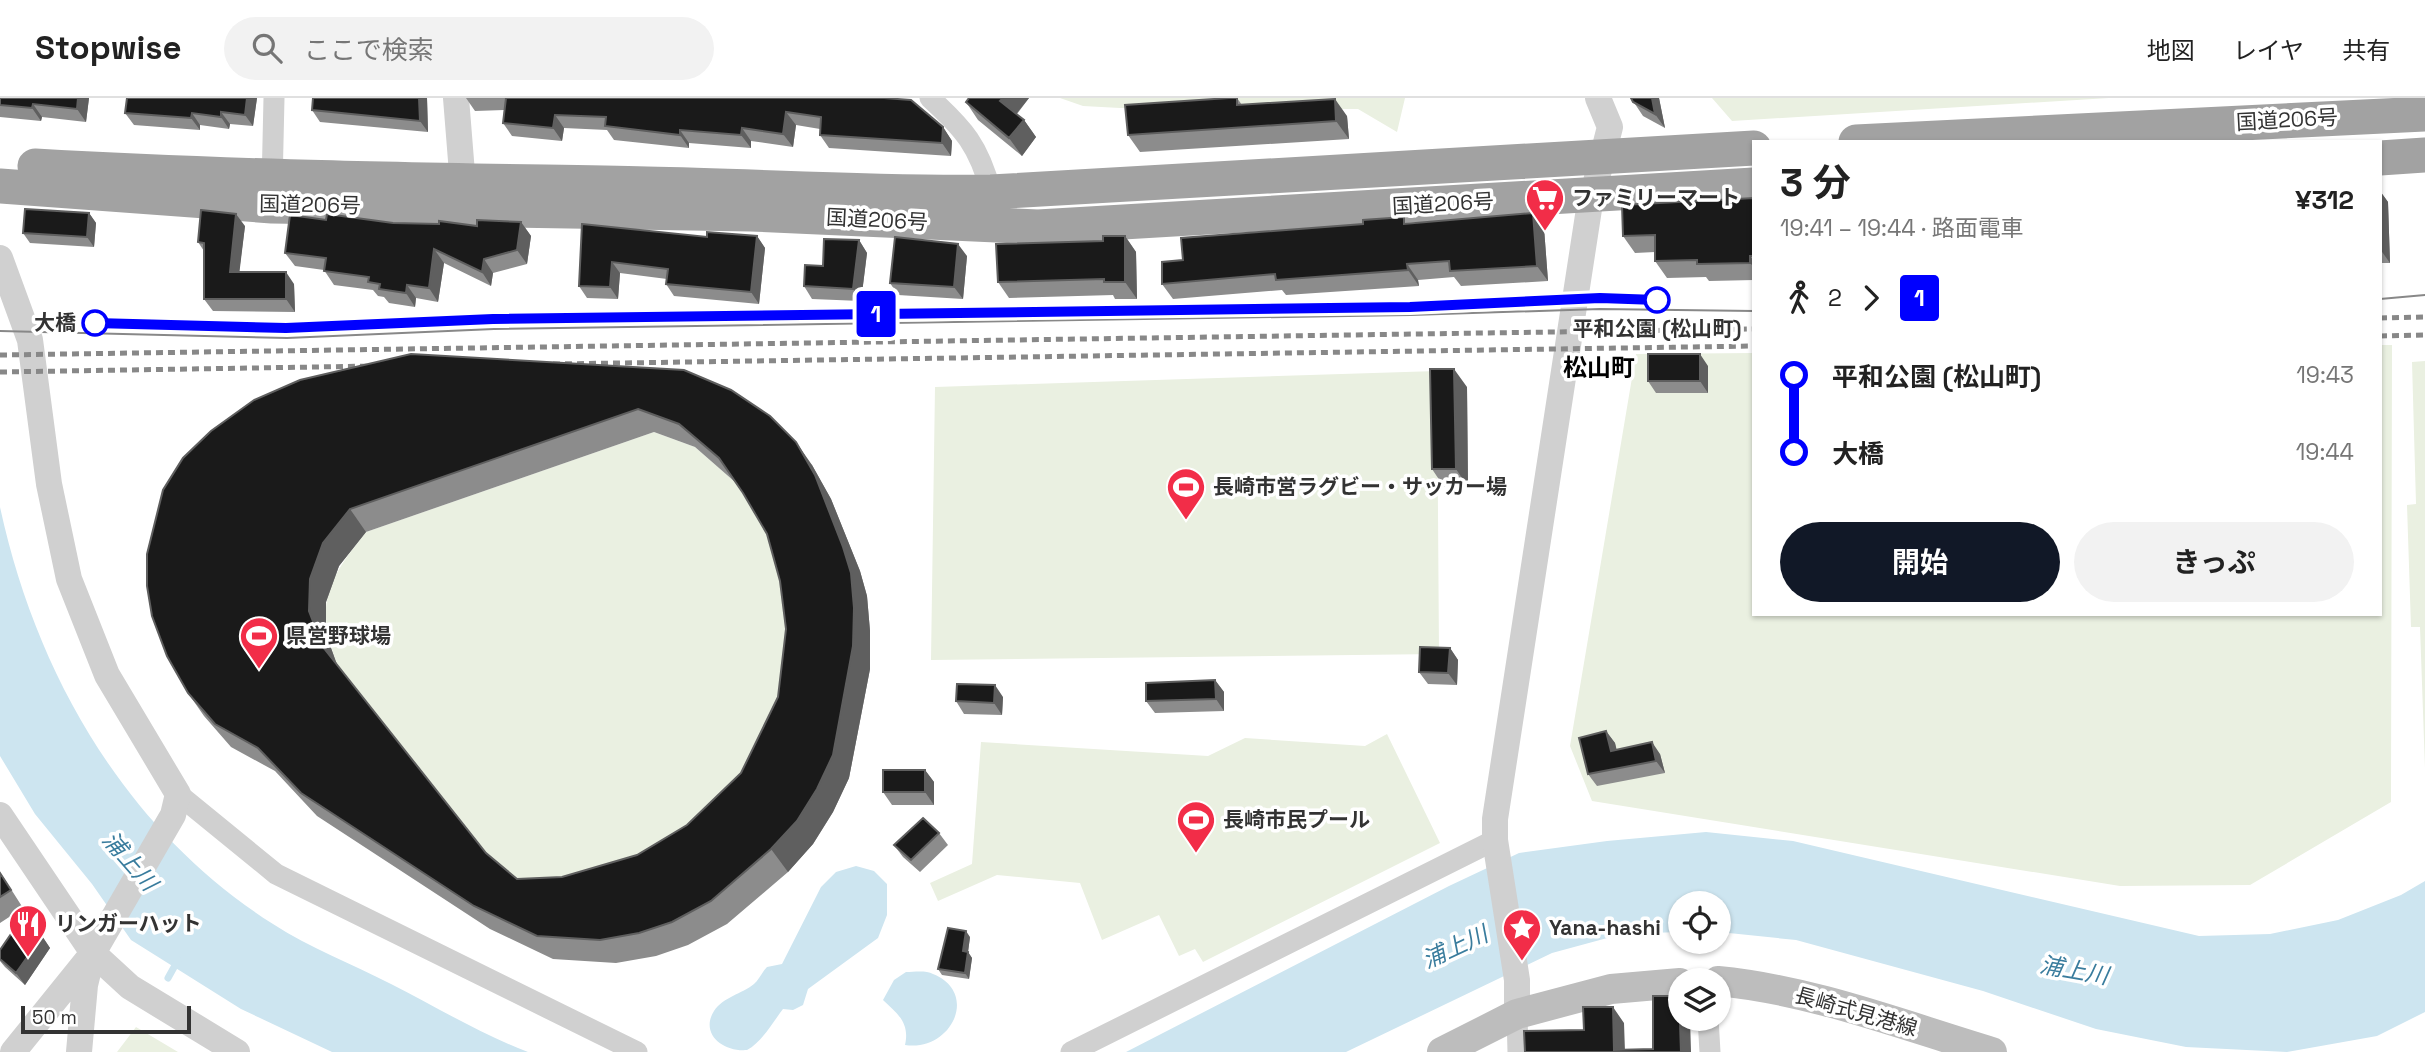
<!DOCTYPE html>
<html lang="ja">
<head>
<meta charset="utf-8">
<style>
	:root { --surface:#fff; --page:#f2f2f2; --text:#222; --muted:#767676; --line:#e0e0e0; --accent:#111827 }
	body { margin:0; font-family:"Space Grotesk","Noto Sans JP",sans-serif; background:var(--page); color:var(--text); height:100vh; display:flex; flex-direction:column; font-size:26px; white-space:nowrap }
	* { box-sizing:border-box; margin:0 }
	p { font-size:23px; color:var(--muted) }
	.icon { flex:none; width:38px; height:38px; fill:none; stroke:currentColor; stroke-width:2; stroke-linecap:round; stroke-linejoin:round }
	.map { position:relative; flex:1; overflow:hidden }
	.sheet { position:absolute; left:1752px; top:42px; width:630px; height:476px; display:flex; flex-direction:column; background:var(--surface); border-radius:0px; box-shadow:0 2px 5px #0004 }
	.sheet>* { flex:none }
	.badge { padding:0 14px; border-radius:5px; font-size:24px; line-height:46px }
	.fabs { position:absolute; left:1668px; top:793px; display:grid; gap:14px }
	.fabs a { display:grid; place-items:center; width:63px; height:63px; border-radius:50%; background:var(--surface); box-shadow:0 2px 5px #0004; font-size:35px }
	.scale { position:absolute; left:21px; bottom:18px; width:170px; box-sizing:border-box; padding-left:7px; border:4px solid #333; border-top:0; font-size:19px; line-height:24px; white-space:nowrap; color:#333; -webkit-text-stroke:5px #fff; paint-order:stroke }
	.map>.badge { position:absolute; translate:-50% -50%; box-shadow:0 0 0 4px #fff }
	.legs { display:flex; align-items:center; gap:10px; height:77px; padding:0 28px; font-size:23px }
	.legs p { margin-inline-start:auto }
	.headline { display:flex; align-items:center; justify-content:space-between; height:119px; padding:0 28px }
	h1 { font-size:38px; font-weight:700; line-height:52px }
	.button { display:flex; gap:14px; margin-top:auto; padding:14px 28px }
	.button a { flex:1; height:80px; border-radius:42px; background:var(--accent); color:#fff; font-size:28px; font-weight:700; line-height:80px; text-align:center }
	.button a+a { background:var(--page); color:var(--text) }
	ul { padding:0 28px; list-style:none }
	li { display:flex; align-items:center; gap:24px; height:77px; font-size:26px }
	li i { display:grid; place-items:center; width:10px; height:100%; margin:0 9px; background:currentColor }
	li i::after { content:''; width:18px; height:18px; margin:-9px; border:5px solid; border-radius:50%; background:var(--surface) }
	li p { margin-inline-start:auto }
	li:first-child i { background:linear-gradient(#0000 50%,currentColor 0) }
	li:last-child i { background:linear-gradient(currentColor 50%,#0000 0) }
	header { display:flex; align-items:center; gap:42px; box-sizing:border-box; height:98px; padding:0 35px; background:var(--surface); border-bottom:2px solid var(--line) }
	header strong { font-size:33px }
	nav { display:flex; gap:38px; margin-inline-start:auto; font-size:24px }
	.search { width:490px; height:63px; background:var(--page); display:flex; align-items:center; gap:18px; box-sizing:border-box; padding:0 24px; border-radius:38px; color:var(--muted); font-size:26px }
	.map>svg:first-child { display:block }
	.green { fill:#eaf0e1 }
	.water { fill:#cde5f0 }
	.pier { fill:#fff }
	.lines { fill:none; stroke-linecap:round; stroke-linejoin:round }
	.stream { stroke:#cde5f0; stroke-width:7 }
	.minor { stroke:#d0d0d0; stroke-width:21 }
	.tertiary { stroke:#d0d0d0; stroke-width:26 }
	.secondary { stroke:#bdbdbd; stroke-width:30 }
	.trunk { stroke:#a2a2a2; stroke-width:35 }
	.tram { stroke:#888; stroke-width:2 }
	.rail { stroke:#888; stroke-width:5; stroke-dasharray:7 5; stroke-linecap:butt }
	.wall { fill:#8c8c8c; fill-rule:evenodd }
	.shaded-wall { fill:#5f5f5f }
	.building { fill:#1a1a1a; stroke:#5f5f5f; stroke-width:2; fill-rule:evenodd }
	.line-1-casing { stroke:#fff; stroke-width:16 }
	.line-1 { stroke:#00f; stroke-width:10 }
	.stop-1-dot { fill:#fff; stroke:#00f; stroke-width:3.5 }
	.labels { text-anchor:middle; stroke-width:7; stroke-linejoin:round; paint-order:stroke }
	.street-label { font-size:21px; fill:#333; stroke:#fff }
	.poi-label { font-size:21px; font-weight:bold; fill:#333; stroke:#fff; text-anchor:start }
	.stop-label { font-size:21px; font-weight:bold; fill:#333; stroke:#fff; text-anchor:end }
	.water-label { font-size:23px; font-style:italic; fill:#397c9d; stroke:#fff }
	.quarter-label { font-size:24px; font-weight:bold; fill:#000; stroke:#fff }
</style>
</head>
<body>
<header>
<strong>Stopwise</strong>
<div class="search"><svg class="icon" aria-label="search" viewBox="0 0 24 24"><circle cx="10" cy="10" r="6"/><path d="M15 15l6 6"/></svg>ここで検索</div>
<nav><a>地図</a><a>レイヤ</a><a>共有</a></nav>
</header>
<div class="map">
<svg width="2425" height="954" viewBox="0 0 2425 954">
	<rect width="100%" height="100%" fill="#fff"/>
	<path class="green" d="M1060 0H1405L1397 34 1358 11 1120 10 1083 8Z
		M1712 0H2109L1732 23Z
		M2380 247H2392L2391 704 2250 787 2120 788 1592 703 1570 648 1636 256 1753 255 1754 516H2380Z
		M2425 263V670L2420 529H2411L2407 407 2416 406 2412 264Z
		M1437 273 1439 556 931 562 935 289Z
		M654 334 695 349 735 384 783 459 802 554 757 698 578 802 503 778 339 572C315 508 324 486 366 434Z
		M1387 636 1440 745 1203 864 1195 851 1179 858 1159 817 1102 842 1080 785 997 777 938 803 930 785 972 766 981 644 1208 658 1245 640 1365 648Z
		M136 929 178 954H117Z"/>
	<path class="water" d="M0 409C36 576 126 733 273 826 310 850 352 866 391 886 436 909 481 936 528 954H332L241 911 131 842 92 786 35 716 0 658Z
		M1706 734 1793 743 2199 838 2270 836 2338 822 2401 797 2425 783V914L2377 938 2287 954 2186 949 2096 931 1983 893 1796 842 1719 834 1718 805H1680V834L1622 836 1552 855 1346 954H1126L1449 788 1519 755 1607 743Z
		M856 768 874 773 887 786V817L878 840 808 891 803 907 793 912 783 911C773 924 762 944 747 952 722 954 700 935 714 913 723 899 742 896 754 886 759 882 762 874 767 869L782 866 821 789 836 774Z
		M906 874C914 874 926 872 933 876 980 895 951 954 905 947 910 925 898 916 883 902L894 882Z"/>
	<path class="pier" d="M2257 0H2344L2425 55V118L2380 92V44H2314Z"/>
	<g class="lines">
		<path class="stream" d="M168 880 178 862"/>
		<path class="minor" d="M930 0C964 31 979 48 991 94
			M272 88 274 0
			M178 696 276 776 637 954
			M1517 916 1518 954
			M1708 920 1710 954
			M1071 954 1495 742"/>
		<path class="tertiary" d="M456 0 464 100
			M0 160 30 242 49 386 69 481 107 577 178 696 173 717 93 855 13 954
			M0 717 93 855 130 889 237 954
			M1517 916V882L1495 742V721L1589 111 1610 29 1598 0
			M79 954 85 887 91 862"/>
		<path class="secondary" d="M1718 883C1812 892 1902 927 1992 954
			M1442 954 1517 916 1611 891 1680 885"/>
		<path class="trunk" d="M1856 44 2425 16
			M2380 60 2425 57
			M35 68C239 80 443 82 647 86 762 88 876 96 991 94L1754 50
			M0 88 272 108 751 116 1038 129 1754 87"/>
		<path class="tram" d="M2380 201 2425 197
			M87 225 286 230 486 221
			M0 233 287 240 494 231 1411 217 1600 211 1754 213"/>
		<path class="rail" d="M2380 220 2425 219
			M2380 238 2425 237
			M0 257 1754 231
			M553 266 1754 248
			M0 274 378 268"/>
	</g>
	<path class="wall" d="M0 0H89L86 24 42 19 41 23 0 19Z
		M127 0H257L253 28 230 26 229 31 200 27V32L134 27 125 15Z
		M313 0H427L428 34 320 24 312 12Z
		M466 0H884L943 29 952 43 951 58 829 50 820 37V31L796 27 793 49 751 43V50L689 45V50L614 42 607 32 564 30 562 43 512 38 503 25 504 12 475 13Z
		M1029 0 1017 16 1024 22 1036 39 1022 58 978 22 966 4Z
		M1237 0 1242 7 1347 18 1349 41 1140 54 1128 37Z
		M1631 0H1659L1665 30 1643 18Z
		M2380 93 2388 104 2390 165H2380Z
		M1754 100V182L1709 183 1706 179 1667 180 1655 163V154L1635 155 1623 138Z
		M89 115 96 125 94 149 30 145 23 135Z
		M326 122 477 128 521 124 531 138 527 166 493 175 491 188 444 165 438 204 416 200 415 209 389 205 384 199 378 198 373 192 334 187 324 172 295 168 285 155Z
		M582 126 707 139 757 138 765 150 759 206 674 198 666 186 667 181 620 175 618 201 587 200 579 188Z
		M1408 126 1544 130 1548 183 1461 188 1454 179 1418 182 1419 188 1286 197 1282 192 1173 201 1162 186 1183 162Z
		M245 128 239 174 294 186 295 214 213 213 204 201V153L198 144Z
		M1125 138 1136 154 1137 201H1115L1113 197 1009 200 998 184 1103 143Z
		M859 142 867 155 861 203 812 201 804 188 823 168Z
		M967 158 963 201 898 197 890 185Z
		M1708 268V295H1656L1648 283Z
		M684 272 812 367 831 401 860 473 867 498 870 533V571L849 680 833 714 813 746 788 774 727 826 688 847 656 858 616 865 553 861 490 831 317 718 275 673 231 649 204 618 188 595 147 488ZM654 334 695 349 735 384 744 397 767 436 780 483 786 531 778 599 741 675 687 727 637 757 562 779 517 781 486 755 337 567 326 536V504L339 468 366 434Z
		M1467 289 1468 389H1444L1432 371Z
		M1450 550 1458 562 1457 587 1428 586 1419 574Z
		M1215 582 1224 594V613L1155 615 1146 603Z
		M1003 599 1002 617 964 616 956 603Z
		M1606 633 1615 645 1616 651 1660 656 1665 675 1597 688 1588 676Z
		M925 672 934 684V707H892L883 694Z
		M939 735 948 747 920 774 903 759 894 747Z
		M0 774 23 810 0 825Z
		M42 838 50 850 25 887 5 869 0 863V852Z
		M970 839 968 854 972 860 969 881 942 877 938 871Z"/>
	<path class="shaded-wall" d="M78 0H89L86 24 77 11Z
		M247 0H257L253 28 245 17Z
		M419 0H427L428 34 420 23Z
		M1003 0H1029L1013 20 1000 3Z
		M1652 0H1659L1665 30 1655 16Z
		M1335 1 1347 18 1349 41 1336 23Z
		M33 6 42 19 41 23 32 10Z
		M221 14 230 26 229 31 221 19Z
		M786 14 796 27 793 49 783 36Z
		M192 15 200 27V32L191 20Z
		M555 17 564 30 562 43 553 30Z
		M1024 22 1036 39 1022 58 1009 40Z
		M943 29 952 43 951 58 942 45Z
		M742 30 751 43V50L741 37Z
		M680 32 689 45V50L680 37Z
		M2380 93 2388 104 2390 165 2380 151Z
		M89 115 96 125 94 149 87 139Z
		M1533 115 1544 130 1548 183 1537 168Z
		M236 116 245 128 238 186 230 174Z
		M521 124 531 138 527 166 517 152Z
		M757 138 765 150 759 206 751 194Z
		M1125 138 1136 154 1137 201 1125 184Z
		M859 142 867 155 861 203 853 191Z
		M958 146 967 158 963 201 954 189Z
		M434 151 444 165 438 204 429 190Z
		M1750 158 1754 163V169L1750 165Z
		M484 161 493 175 491 188 482 174Z
		M612 164 620 175 618 201 610 189Z
		M1407 166 1418 182 1419 188 1408 172Z
		M286 174 294 186 295 214 286 201Z
		M407 187 416 200 415 209 406 195Z
		M1700 256 1708 268V295L1700 283Z
		M1454 271 1467 289 1468 389 1456 371Z
		M796 344 812 367 831 401 860 473 867 498 870 533V571L849 680 833 714 813 746 788 774 771 751 854 510Z
		M350 411 366 434 339 468 326 504V536L339 572 323 549 309 513 310 481 323 445Z
		M1450 550 1458 562 1457 587 1448 575Z
		M1215 582 1224 594V613L1216 601Z
		M995 587 1003 599 1002 617 994 605Z
		M1606 633 1615 645 1620 665 1611 653Z
		M1652 644 1660 656 1665 675 1656 663Z
		M925 672 934 684V707L925 694Z
		M966 833 970 839 968 854 972 860 969 881 965 875 963 853Z
		M42 838 50 850 25 887 16 875Z
		M1679 898 1680 900V920H1690L1691 954H1681Z
		M1613 909 1624 925 1625 954 1614 952Z"/>
	<path class="building" d="M0 0H78L77 11 33 6 32 10 0 7Z
		M127 0H247L245 17 221 14V19L192 15 191 20 125 15Z
		M313 0H419L420 23 312 12Z
		M506 0H884L911 2 943 29 942 45 820 37 821 19 786 14 783 36 742 30 741 37 680 32V37L605 28 606 19 555 17 553 30 503 25Z
		M969 0H1003L1000 3 1024 22 1009 40 966 4Z
		M1229 0H1237V7L1335 1 1336 23 1128 37 1125 7Z
		M1631 0H1652L1655 16 1633 4Z
		M1754 100V158H1750V165L1697 166V162L1655 163V137L1623 138 1622 107Z
		M25 111 89 115 87 139 23 135Z
		M201 112 236 116 230 174H286V201H204V145L198 144Z
		M1533 115 1537 168 1450 173 1449 163 1407 166 1408 172 1276 182 1275 176 1162 186V164L1183 162 1181 140 1363 126V122L1404 119V126Z
		M327 116 393 125 439 126V123L477 128V122L521 124 517 152 484 161 482 174 434 151 429 190 407 187 406 195 379 191 380 186 368 184 369 179 324 173 326 160 285 155 290 117 326 122Z
		M582 126 707 139V134L757 138 751 194 666 186 668 171 612 164 610 189 579 188Z
		M1103 138H1125V184H1104V181L998 184 996 146 1103 143Z
		M895 139 958 146 954 189 890 185Z
		M824 141 859 142 853 191 804 188 805 167 823 168Z
		M411 256 684 272 731 292 770 318 796 344 815 377 843 449 851 475 854 510 853 548 833 657 817 691 797 723 771 751 711 803 672 824 639 835 600 842 537 838 474 808 301 695 258 650 215 626 188 595 167 558 152 518 147 488V456L163 392 183 360 211 333 254 302 300 282ZM638 311 679 326 719 360 743 395 767 436 780 483 786 531 778 599 741 675 687 727 637 757 562 779 517 781 486 755 323 549 309 513 310 481 323 445 350 411Z
		M1648 256H1700V283H1648Z
		M1430 271H1454L1456 371H1432Z
		M1420 549 1450 550 1448 575 1419 574Z
		M1215 582 1216 601 1146 603V585Z
		M957 586 995 587 994 605 956 603Z
		M1606 633 1611 653 1652 644 1656 663 1588 676 1579 640Z
		M883 672H925V694H883Z
		M923 720 939 735 911 762 894 747Z
		M0 775 11 792 0 799Z
		M22 820 42 838 16 875 0 861V852Z
		M948 830 966 833 963 853 968 854 965 875 938 871Z
		M1653 898H1679L1681 954H1525L1524 933 1584 932 1583 909H1613L1614 952 1653 951Z"/>
	<g class="lines">
		<g class="line-1-casing">
			<path id="line-1" d="M95 225 286 230 493 221 1410 209 1600 200 1657 202"/>
		</g>
		<use href="#line-1" class="line-1"/>
	</g>
	<defs>
		<g id="supermarket-pin" transform="scale(2.0125)"><path d="M0 17L-7.5 6A9.5 9.5 0 1 1 7.5 6Z" fill="#f22d48" stroke="#fff"/><path d="M-6-5.5h2.5l.6 2H6L4.5 2H-2.5L-4.4-4H-6ZM-1.5 3.2a1.3 1.3 0 1 0 .1 0ZM3 3.2a1.3 1.3 0 1 0 .1 0Z" fill="#fff"/></g>
		<g id="stadium-pin" transform="scale(2.0125)"><path d="M0 17L-7.5 6A9.5 9.5 0 1 1 7.5 6Z" fill="#f22d48" stroke="#fff"/><path d="M0-5a6.5 5 0 1 0 0 10a6.5 5 0 1 0 0-10ZM-3.5-1.8h7v3.6h-7Z" fill="#fff"/></g>
		<g id="restaurant-pin" transform="scale(2.0125)"><path d="M0 17L-7.5 6A9.5 9.5 0 1 1 7.5 6Z" fill="#f22d48" stroke="#fff"/><path d="M-5-6h1v4h1v-4h1v4h1v-4h1v5L-1.5 .5V6h-2V.5L-5-1ZM5-6V6H3V1.5H1.5Q1.5-4 5-6Z" fill="#fff"/></g>
		<g id="sight-pin" transform="scale(2.0125)"><path d="M0 17L-7.5 6A9.5 9.5 0 1 1 7.5 6Z" fill="#f22d48" stroke="#fff"/><path d="M0-6L1.8-2.2L6-1.7L2.9 1.2L3.7 5.4L0 3.3L-3.7 5.4L-2.9 1.2L-6-1.7L-1.8-2.2Z" fill="#fff"/></g>
	</defs>
	<g fill-rule="evenodd">
		<use href="#supermarket-pin" x="1545" y="100"/>
		<use href="#stadium-pin" x="1186" y="389"/>
		<use href="#stadium-pin" x="259" y="538"/>
		<use href="#stadium-pin" x="1196" y="722"/>
		<use href="#restaurant-pin" x="28" y="826"/>
		<use href="#sight-pin" x="1522" y="830"/>
	</g>
	<g class="stop-1-dot">
		<circle cx="1657" cy="202" r="12"/>
		<circle cx="95" cy="225" r="12"/>
	</g>
	<g class="labels">
		<g class="street-label">
			<text transform="translate(2287 22) rotate(-3)" y="7">国道206号</text>
			<text transform="translate(1443 106) rotate(-3)" y="7">国道206号</text>
			<text transform="translate(310 107) rotate(1)" y="7">国道206号</text>
			<text transform="translate(877 122) rotate(3)" y="7">国道206号</text>
			<text transform="translate(1856 914) rotate(16)" y="7">長崎式見港線</text>
		</g>
		<g class="poi-label">
			<text x="1572" y="107">ファミリーマート</text>
			<text x="1213" y="396">長崎市営ラグビー・サッカー場</text>
			<text x="286" y="545">県営野球場</text>
			<text x="1223" y="729">長崎市民プール</text>
			<text x="55" y="833">リンガーハット</text>
			<text x="1549" y="837">Yana-hashi</text>
		</g>
		<g class="stop-label">
			<text x="76" y="232">大橋</text>
			<text x="1657" y="238" text-anchor="middle">平和公園 (松山町)</text>
		</g>
		<g class="water-label">
			<text transform="translate(130 763) rotate(49)" y="8">浦上川</text>
			<text transform="translate(1455 849) rotate(-25)" y="8">浦上川</text>
			<text transform="translate(2074 872) rotate(10)" y="8">浦上川</text>
		</g>
		<g class="quarter-label">
			<text x="1599" y="278">松山町</text>
		</g>
	</g>
</svg>
<div class="fabs">
<a><svg class="icon" aria-label="locate" viewBox="0 0 24 24"><circle cx="12" cy="12" r="6"/><path d="M12 2v4M12 18v4M2 12h4M18 12h4"/></svg></a>
<a><svg class="icon" aria-label="layers" viewBox="0 0 24 24"><path d="M12 4l9 5-9 5-9-5zM3 14l9 5 9-5"/></svg></a>
</div>
<div class="scale">50 m</div>
<b class="badge" style="left:876px;top:216px;background:#00f;color:#fff">1</b>
<section class="sheet">
<div class="headline"><div><h1>3 分</h1><p>19:41 – 19:44 · 路面電車</p></div><b>¥312</b></div>
<div class="legs"><svg class="icon" aria-label="walk" viewBox="0 0 24 24"><circle cx="13" cy="4" r="2"/><path d="M13 8l-2 6 4 7M11 14l-3 7M7 12l3-4h3l4 4"/></svg>2<svg class="icon" aria-label="forward" viewBox="0 0 24 24"><path d="M9 5l7 7-7 7"/></svg><b class="badge" style="background:#00f;color:#fff">1</b></div>
<ul>
<li><i style="color:#00f"></i><b>平和公園 (松山町)</b><p>19:43</p></li>
<li><i style="color:#00f"></i><b>大橋</b><p>19:44</p></li>
</ul>
<div class="button"><a>開始</a><a>きっぷ</a></div>
</section>
</div>
</body>
</html>
